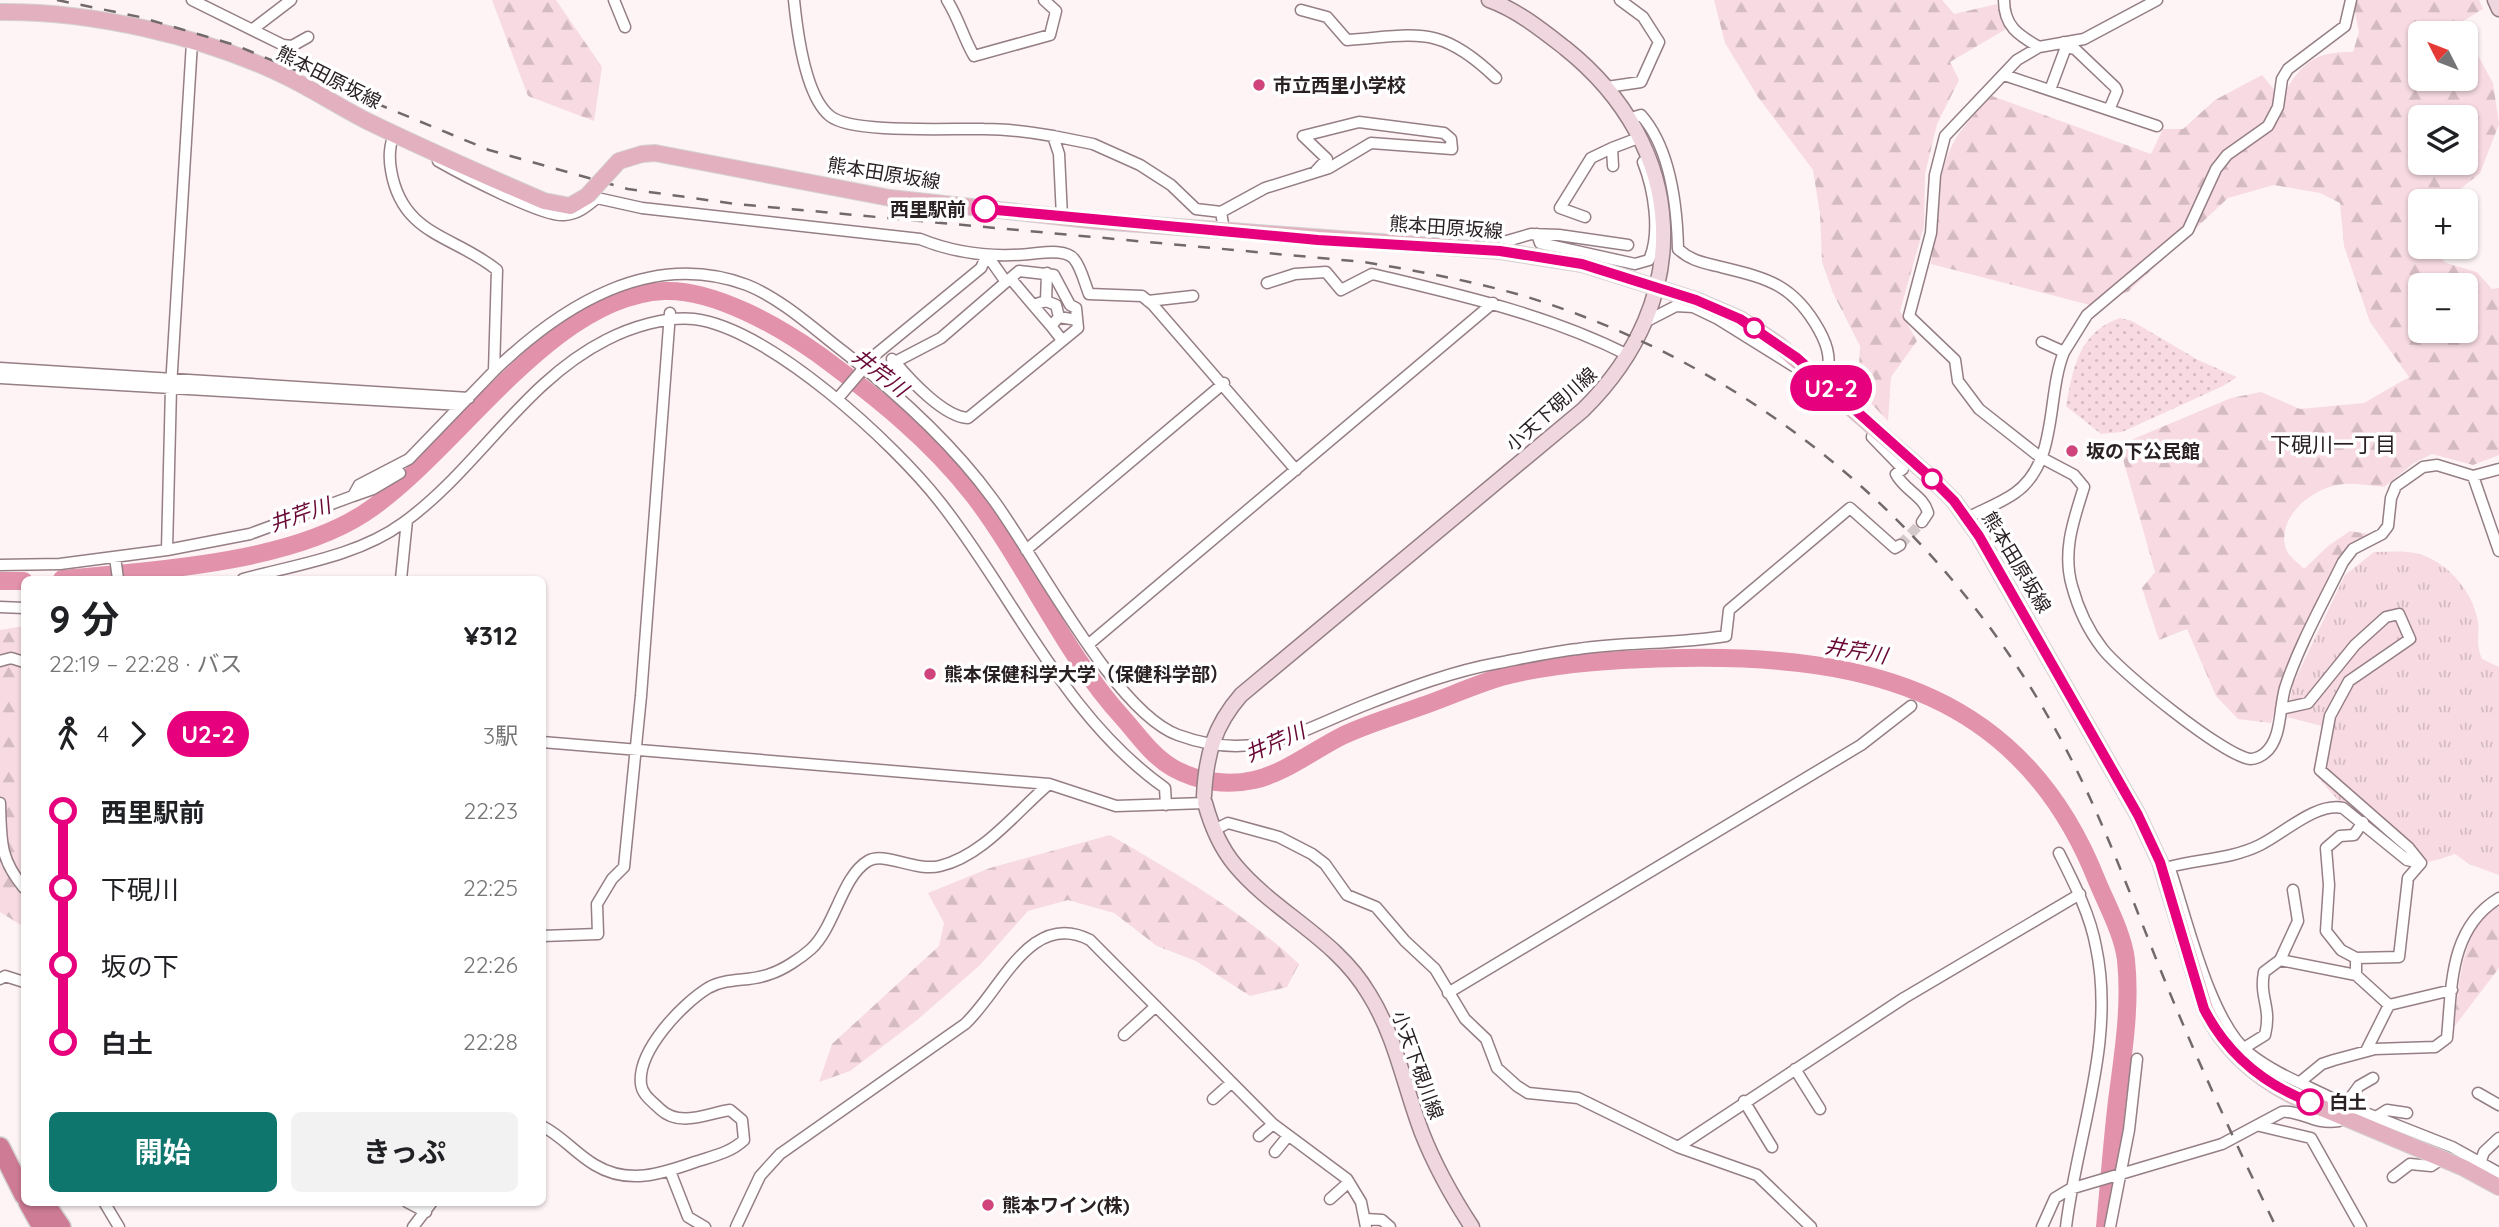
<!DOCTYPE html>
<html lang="ja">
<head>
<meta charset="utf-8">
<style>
	:root { --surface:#fff; --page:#f2f2f2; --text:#202124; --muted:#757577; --accent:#0f766e }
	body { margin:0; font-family:Quicksand,"Noto Sans JP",sans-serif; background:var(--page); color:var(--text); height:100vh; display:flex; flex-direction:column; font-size:26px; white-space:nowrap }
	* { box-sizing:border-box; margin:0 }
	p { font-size:23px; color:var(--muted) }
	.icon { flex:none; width:38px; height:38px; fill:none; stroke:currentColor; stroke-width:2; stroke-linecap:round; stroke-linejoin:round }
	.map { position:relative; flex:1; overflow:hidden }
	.sheet { position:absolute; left:21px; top:576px; width:525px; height:630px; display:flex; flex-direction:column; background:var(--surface); border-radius:10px; box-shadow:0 2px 5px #0004 }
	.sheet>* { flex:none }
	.badge { padding:0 14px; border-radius:23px; font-size:24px; line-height:46px }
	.needle { width:46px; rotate:312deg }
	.controls { position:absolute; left:2408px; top:21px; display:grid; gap:14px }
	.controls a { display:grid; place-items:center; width:70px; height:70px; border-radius:10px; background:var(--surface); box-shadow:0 2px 5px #0004; font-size:35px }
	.map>.badge { position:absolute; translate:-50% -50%; box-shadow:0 0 0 4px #fff }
	.legs { display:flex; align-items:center; gap:10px; height:77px; padding:0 28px; font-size:23px }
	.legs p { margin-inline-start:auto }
	.overview { display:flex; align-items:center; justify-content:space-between; height:119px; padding:0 28px }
	h1 { font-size:38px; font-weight:700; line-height:52px }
	.action { display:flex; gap:14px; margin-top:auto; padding:14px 28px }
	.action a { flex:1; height:80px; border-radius:10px; background:var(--accent); color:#fff; font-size:28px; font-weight:700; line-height:80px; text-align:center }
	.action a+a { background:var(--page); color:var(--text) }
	ul { padding:0 28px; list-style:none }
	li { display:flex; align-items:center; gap:24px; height:77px; font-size:26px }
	li i { display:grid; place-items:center; width:10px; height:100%; margin:0 9px; background:currentColor }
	li i::after { content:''; width:18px; height:18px; margin:-9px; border:5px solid; border-radius:50%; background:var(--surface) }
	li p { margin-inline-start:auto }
	li:first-child i { background:linear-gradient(#0000 50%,currentColor 0) }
	li:last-child i { background:linear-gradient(currentColor 50%,#0000 0) }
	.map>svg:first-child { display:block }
	.grass { fill:url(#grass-tufts) }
	.forest { fill:url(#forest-firs); fill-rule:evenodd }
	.park { fill:url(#park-dots) }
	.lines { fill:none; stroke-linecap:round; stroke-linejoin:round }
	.river { stroke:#e292aa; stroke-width:18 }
	.minor-tunnel { stroke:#d4cacc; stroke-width:10; stroke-dasharray:10 5; stroke-linecap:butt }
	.minor-casing { stroke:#957f85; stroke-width:13 }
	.secondary-casing { stroke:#957f85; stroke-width:17 }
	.primary-casing { stroke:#d4d3d3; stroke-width:18 }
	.motorway-casing { stroke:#d4d3d3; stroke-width:22 }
	.minor { stroke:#fff; stroke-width:10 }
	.secondary { stroke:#f0d7df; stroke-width:14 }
	.primary { stroke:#e2b0bf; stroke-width:16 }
	.motorway { stroke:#ce7b95; stroke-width:19 }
	.rail { stroke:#72696b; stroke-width:2.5; stroke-dasharray:12 12; stroke-linecap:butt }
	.primary-bridge-casing { stroke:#d4d3d3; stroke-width:18; stroke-linecap:butt }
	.primary-bridge { stroke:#e2b0bf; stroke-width:16 }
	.line-1-casing { stroke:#fff; stroke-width:16 }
	.line-1 { stroke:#e6007e; stroke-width:10 }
	.poi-dot { fill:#cf447a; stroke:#fff; stroke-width:2.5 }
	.stop-1-dot { fill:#fff; stroke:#e6007e; stroke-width:3.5 }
	.labels { text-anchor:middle; stroke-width:7; stroke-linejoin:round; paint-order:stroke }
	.street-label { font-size:19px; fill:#2a2123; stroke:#fff }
	.poi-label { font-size:19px; font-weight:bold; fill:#2a2123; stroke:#fff; text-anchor:start }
	.stop-label { font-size:19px; font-weight:bold; fill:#2a2123; stroke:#fff; text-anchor:end }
	.water-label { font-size:21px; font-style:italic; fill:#680734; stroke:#fff }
	.neighbourhood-label { font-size:21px; fill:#2a2123; stroke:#fff }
</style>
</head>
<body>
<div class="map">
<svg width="2499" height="1227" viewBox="0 0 2499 1227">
	<defs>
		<pattern id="grass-tufts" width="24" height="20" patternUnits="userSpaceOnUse" patternTransform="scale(1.75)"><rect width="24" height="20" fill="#f7dae2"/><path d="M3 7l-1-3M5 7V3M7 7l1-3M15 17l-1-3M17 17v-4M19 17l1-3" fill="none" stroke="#d4bbc2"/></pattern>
		<pattern id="forest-firs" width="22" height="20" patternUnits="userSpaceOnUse" patternTransform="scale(1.75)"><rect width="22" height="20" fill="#f7dae2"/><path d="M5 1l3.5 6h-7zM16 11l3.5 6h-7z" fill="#d4bbc2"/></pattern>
		<pattern id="park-dots" width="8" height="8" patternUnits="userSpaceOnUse" patternTransform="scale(1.75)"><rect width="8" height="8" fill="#f7dae2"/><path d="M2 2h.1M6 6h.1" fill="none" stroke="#d4bbc2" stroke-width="1.8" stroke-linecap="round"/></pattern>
	</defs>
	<rect width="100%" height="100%" fill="#fef4f6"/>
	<path class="grass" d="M2374 552C2385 552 2397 551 2408 552 2442 555 2473 589 2478 622 2480 637 2475 641 2482 659L2499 667V875L2469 864 2455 854C2440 859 2423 866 2407 862 2390 858 2324 787 2313 770L2322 726 2287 717 2293 684 2345 575Z"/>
	<path class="forest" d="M492 0H556L602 67 594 121 528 96Z
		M1714 0H1942L1954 14 1997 4 2006 29 1950 62 1959 80 1937 124 1925 174 1924 226 1900 311 1917 341 1891 377 1888 421 1858 390 1860 346 1833 293 1822 262 1820 214 1813 170 1758 97 1725 43Z
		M2355 0H2479L2483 9 2460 23 2465 33H2420V79H2466V34L2493 83 2499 124 2480 173 2446 201H2420V247H2430L2446 263 2477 272 2492 289 2499 288V455L2473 465 2432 454 2414 463 2384 487C2372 486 2358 483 2345 484 2316 485 2275 516 2286 549 2288 556 2299 563 2304 569L2328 546 2350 531 2368 534 2339 558 2288 668 2271 723 2238 719 2216 696 2187 629 2159 640 2142 588 2155 572 2119 445 2231 398 2261 392 2300 409 2364 403 2409 377 2370 322 2344 246 2340 203 2320 193 2274 185 2228 198 2128 292 2090 305 1931 264C1936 228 1935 185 1949 152 1958 130 1976 113 1992 96L2151 154 2163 129H2183L2215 100 2262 75 2281 98C2301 65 2312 51 2353 52L2359 32 2354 7ZM2420 117H2466V163H2420ZM2420 285H2466V331H2420Z
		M24 626V927L0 912V630Z
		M1110 835C1177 874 1242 911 1299 964L1287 987 1250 996 1196 961 1157 946 1114 913 1068 900 1028 911 979 966 916 1021 850 1071 819 1082 832 1044 939 946 944 923 928 893 990 868Z
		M2499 907V968L2454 1027C2458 995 2462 917 2499 907Z"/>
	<path class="park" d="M2120 318 2132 321 2198 360 2237 377 2223 386 2122 432 2101 434 2066 406C2073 368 2079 332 2120 318Z"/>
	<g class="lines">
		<path class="river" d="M62 579C152 571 287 563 363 514 456 454 549 296 664 291 714 289 778 326 818 354 875 396 930 439 974 496 1028 567 1063 652 1123 718 1139 736 1152 756 1173 768 1198 782 1227 786 1254 780 1285 773 1314 750 1342 736 1367 724 1395 716 1422 706 1448 697 1474 685 1501 677 1558 662 1625 659 1683 658 1868 655 2023 693 2097 881 2107 905 2123 934 2126 960 2131 1007 2123 1054 2117 1101 2112 1143 2109 1185 2105 1227
			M0 581H24"/>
		<path class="minor-tunnel" d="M1900 545 1922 522"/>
		<g class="minor-casing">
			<path id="minor" d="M192 0 283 45 292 46 308 37
				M614 0 625 27
				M794 0C797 30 805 96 830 116 852 134 953 128 984 129 1007 129 1030 132 1053 136L1059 154 1062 217
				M947 0C959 19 963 37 974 56L1050 35 1056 11 1044 0
				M2004 0C2004 26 2018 35 2039 47
				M2157 0 2084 39 2039 47 2017 60 1945 136 1935 175 1931 233 1909 316 1955 360 1958 381 1979 409 2040 457 2074 475 2084 487C2074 519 2062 551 2072 586 2078 608 2088 630 2102 648 2118 670 2226 758 2251 759 2255 759 2262 756 2265 753 2282 739 2279 709 2285 688 2299 645 2323 603 2343 562L2353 549 2382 534 2388 526 2391 498 2396 486 2423 467 2437 465 2473 476 2499 469
				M1301 10 1327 17 1347 40C1418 35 1440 24 1496 78
				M253 29 291 0
				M2066 47 2075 49 2115 87 2117 91 2109 110
				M2004 75 2157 126
				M1607 87 1641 82 1659 42 1643 17 1620 0
				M2050 90 2066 47 2064 42
				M1631 118 1641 115C1671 149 1677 205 1678 249 1690 260 1701 262 1717 266 1766 278 1793 283 1819 330 1829 348 1832 362 1824 382
				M395 134C389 143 389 159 391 170 402 236 454 235 497 270L494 371C561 306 651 249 747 285 782 299 814 329 844 352 899 395 951 442 992 498 1035 555 1114 712 1178 735 1257 764 1300 730 1370 703 1411 687 1454 671 1498 663 1524 658 1551 652 1578 649 1627 642 1677 644 1726 636L1729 610 1850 508 1895 548 1900 545
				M1053 136 1093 144 1140 165 1171 185 1196 209 1221 212
				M1303 136 1327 159 1316 171
				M438 161C459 173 544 218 564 215 578 214 586 207 597 198L642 208 920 239C957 254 999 258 1038 253 1048 252 1067 250 1074 259 1081 267 1085 284 1089 294L1142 296 1153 305 1296 470
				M1613 166 1612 148 1641 137
				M1585 217 1560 208 1591 158 1612 148
				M1224 230 1221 212 1265 188 1329 168 1371 143 1452 149 1451 139 1444 133 1359 122 1303 136
				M1537 234 1540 243 1635 264 1649 260C1661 233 1654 190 1643 162
				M1500 251 1507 241 1531 234 1559 235 1628 245
				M1047 273 1046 301 1056 305 1059 317 1077 320
				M1011 279 1033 305 1046 301
				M1267 283 1295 274 1326 272 1341 290 1372 274C1460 295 1547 314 1628 355
				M1148 301 1193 296
				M1033 305 1051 326
				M1059 317 1051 326 1062 340
				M1643 323 1676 306 1693 307 1718 319 1795 367
				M2064 352 2087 315 2188 230 2216 169 2227 155 2268 126 2278 107 2282 79 2288 69 2345 26 2351 0
				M892 359 895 362 941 338 1006 282 987 255
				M895 362C910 380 944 417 968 418L1078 328 1076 308 1070 305 1054 275 1019 271 1006 282
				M0 368 469 398
				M0 378 461 405
				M839 397 875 355 981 268 987 255
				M1875 427 1872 437 1903 469 1896 474C1904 490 1924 496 1928 513L1922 522
				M2473 476 2499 551
				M353 496 373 489 400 473
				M1967 518C1982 510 2001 503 2015 493 2059 462 2046 396 2064 352L2042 342
				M167 550 250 534 353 496 359 485 409 459 494 371
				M1026 550 1224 383
				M115 557 118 579
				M0 565 60 564 167 550 171 387 192 42
				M243 579C295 565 358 556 403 523 477 470 523 382 606 340 631 327 667 316 694 319 769 328 894 443 940 502 1015 597 1063 716 1165 788L1166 805
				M401 579 407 520
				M0 607 24 608
				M1089 644 1493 303
				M0 661 11 658 24 662
				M2281 709 2308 703 2355 645 2386 617 2399 614 2410 639 2349 681 2330 716 2320 770 2409 848 2421 863
				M542 742 1049 784 1116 806 1205 803
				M0 803C1 842 0 859 24 888
				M1214 830 1228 823 1279 837 1312 854 1325 864 1347 895 1376 907 1405 941 1435 969 1465 1019 1486 1039 1497 1068 1517 1086 1528 1093 1578 1098 1678 1147 1757 1175 1811 1227
				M2059 853C2074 883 2090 914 2096 947 2116 1041 2077 1135 2066 1227
				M2169 867C2199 859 2232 859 2260 845 2283 834 2316 802 2343 808L2407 860 2421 863 2408 878 2399 957 2356 958V975
				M2170 869C2187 919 2210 1023 2250 1054 2278 1076 2314 1088 2345 1105L2336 1112
				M542 936 598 934 597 904 612 879 624 867 641 696 670 313
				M2356 958 2341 950 2326 931 2329 885 2326 848 2340 836 2354 835 2363 822
				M2280 960 2298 921 2293 890
				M0 979 5 976 24 982
				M1448 993 1861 745 1911 706
				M1124 1035 1156 1006
				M2244 1048 2265 1035C2272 1006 2259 999 2264 972L2280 960 2356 975 2389 1005 2452 990
				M2366 1051 2389 1005
				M1795 1069 1820 1109
				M2373 1078 2359 1086 2345 1105 2376 1117 2387 1110 2407 1113
				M2300 1082 2322 1064 2334 1060 2375 1049 2435 1047 2447 1038C2452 986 2449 928 2499 898
				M2478 1093 2499 1105
				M1213 1099 1231 1083
				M1744 1101 1772 1147
				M2376 1117 2452 1147 2499 1173
				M542 1126C562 1136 576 1154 595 1165 628 1185 661 1174 695 1162 713 1156 730 1153 744 1140L742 1120 730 1110C708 1113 680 1128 660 1109 653 1102 642 1095 641 1084 637 1051 682 1004 708 988 727 977 751 982 770 974 783 970 801 958 811 949 835 927 842 876 868 861 884 851 915 872 940 866 983 856 1016 812 1049 784
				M2260 1126 2311 1138 2361 1227
				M1259 1136 1273 1124
				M1678 1147 1904 998 2080 894
				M1275 1152 1288 1136
				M2480 1163 2484 1152 2499 1138
				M670 1171 688 1217 705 1227
				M2393 1177 2410 1164 2431 1166 2437 1162
				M1330 1199 1349 1182
				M104 1202 119 1227
				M407 1202 426 1212
				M1366 1219 1382 1220 1390 1227
				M413 1227 432 1202
				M736 1227 760 1176 780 1154 965 1024C1001 991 1030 909 1090 940L1273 1124 1347 1179 1361 1202 1366 1227
				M2042 1227 2055 1198 2070 1189 2222 1144 2282 1112C2302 1110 2312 1125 2339 1121
				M2110 1227 2129 1130 2137 1059"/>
		</g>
		<g class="secondary-casing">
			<path id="secondary" d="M2495 0 2499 9
				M1204 796C1206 755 1214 726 1241 695L1583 410C1696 299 1689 147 1565 48 1542 30 1517 10 1489 0
				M1205 803C1211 825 1220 847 1235 865 1275 913 1336 938 1369 994 1396 1037 1404 1086 1422 1133 1435 1166 1453 1198 1472 1227"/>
		</g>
		<g class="primary-casing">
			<path id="primary" d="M0 12C91 11 203 36 285 76 314 90 341 108 369 122 427 150 486 176 544 201L570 206 587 196
				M642 154 655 153 890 198 1098 221 1500 251 1582 264 1696 300 1740 319 1779 345 1929 476 1954 501 1979 536 2138 815 2160 862 2205 1009C2223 1048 2253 1075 2291 1095L2464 1168 2499 1187"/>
		</g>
		<g class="motorway-casing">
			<path id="motorway" d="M0 1147 24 1195
				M28 1202 42 1227
				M44 1202 61 1227"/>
		</g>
		<use href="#minor" class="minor"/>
		<use href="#secondary" class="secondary"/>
		<use href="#primary" class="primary"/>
		<use href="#motorway" class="motorway"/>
		<path class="rail" d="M57 0 140 17 235 45 489 150 628 189 736 204 1364 262C1418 271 1472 281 1524 296 1760 368 1955 535 2068 753 2106 826 2134 905 2165 981 2199 1065 2237 1146 2276 1227"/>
		<g class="primary-bridge-casing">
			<path id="primary-bridge" d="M587 196 619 161 642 154"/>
		</g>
		<use href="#primary-bridge" class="primary-bridge"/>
	</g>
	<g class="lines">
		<g class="line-1-casing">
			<path id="line-1" d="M985 209 1318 240 1500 251 1582 264 1696 300 1740 319 1797 358 1929 476 1954 501 1979 536 2138 815 2160 862 2204 1009C2227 1054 2263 1084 2310 1102"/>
		</g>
		<use href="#line-1" class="line-1"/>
	</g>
	<g class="poi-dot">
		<circle cx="1259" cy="85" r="7"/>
		<circle cx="2072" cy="451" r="7"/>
		<circle cx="930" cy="674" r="7"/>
		<circle cx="988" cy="1205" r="7"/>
	</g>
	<g class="stop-1-dot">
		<circle cx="985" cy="209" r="12"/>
		<circle cx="1754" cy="328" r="9"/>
		<circle cx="1932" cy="479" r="9"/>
		<circle cx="2310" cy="1102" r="12"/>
	</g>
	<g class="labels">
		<g class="street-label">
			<text transform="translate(329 77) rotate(27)" y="7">熊本田原坂線</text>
			<text transform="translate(884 173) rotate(9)" y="7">熊本田原坂線</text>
			<text transform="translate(1446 227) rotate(4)" y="7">熊本田原坂線</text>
			<text transform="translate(1551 409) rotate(-42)" y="7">小天下硯川線</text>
			<text transform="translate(2017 562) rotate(59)" y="7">熊本田原坂線</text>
			<text transform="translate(1418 1065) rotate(70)" y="7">小天下硯川線</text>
		</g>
		<g class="poi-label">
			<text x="1273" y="92">市立西里小学校</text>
			<text x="2086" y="458">坂の下公民館</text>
			<text x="944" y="681">熊本保健科学大学（保健科学部）</text>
			<text x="1002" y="1212">熊本ワイン(株)</text>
		</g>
		<g class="stop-label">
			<text x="966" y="216">西里駅前</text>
			<text x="2329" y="1109" text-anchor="start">白土</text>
		</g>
		<g class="water-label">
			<text transform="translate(880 373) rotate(38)" y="7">井芹川</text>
			<text transform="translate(300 515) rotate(-19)" y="7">井芹川</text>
			<text transform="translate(1856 651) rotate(10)" y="7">井芹川</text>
			<text transform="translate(1275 743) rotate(-24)" y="7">井芹川</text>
		</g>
		<g class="neighbourhood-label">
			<text x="2333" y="452">下硯川一丁目</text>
		</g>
	</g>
</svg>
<div class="controls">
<a><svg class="needle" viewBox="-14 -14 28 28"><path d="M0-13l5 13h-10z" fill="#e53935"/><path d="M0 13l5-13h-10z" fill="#757577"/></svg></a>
<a><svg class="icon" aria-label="layers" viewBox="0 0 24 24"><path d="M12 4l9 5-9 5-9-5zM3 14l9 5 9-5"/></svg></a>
<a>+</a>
<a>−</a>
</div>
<b class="badge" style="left:1831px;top:388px;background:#e6007e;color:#fff">U2-2</b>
<section class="sheet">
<div class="overview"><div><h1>9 分</h1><p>22:19 – 22:28 · バス</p></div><b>¥312</b></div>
<div class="legs"><svg class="icon" aria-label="walk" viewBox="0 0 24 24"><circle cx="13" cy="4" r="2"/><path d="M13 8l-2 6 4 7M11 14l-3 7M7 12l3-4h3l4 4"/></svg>4<svg class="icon" aria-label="forward" viewBox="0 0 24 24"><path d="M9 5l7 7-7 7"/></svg><b class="badge" style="background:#e6007e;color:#fff">U2-2</b><p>3駅</p></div>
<ul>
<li><i style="color:#e6007e"></i><b>西里駅前</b><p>22:23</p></li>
<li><i style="color:#e6007e"></i><span>下硯川</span><p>22:25</p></li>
<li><i style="color:#e6007e"></i><span>坂の下</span><p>22:26</p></li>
<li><i style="color:#e6007e"></i><b>白土</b><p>22:28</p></li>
</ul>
<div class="action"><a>開始</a><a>きっぷ</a></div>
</section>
</div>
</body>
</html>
